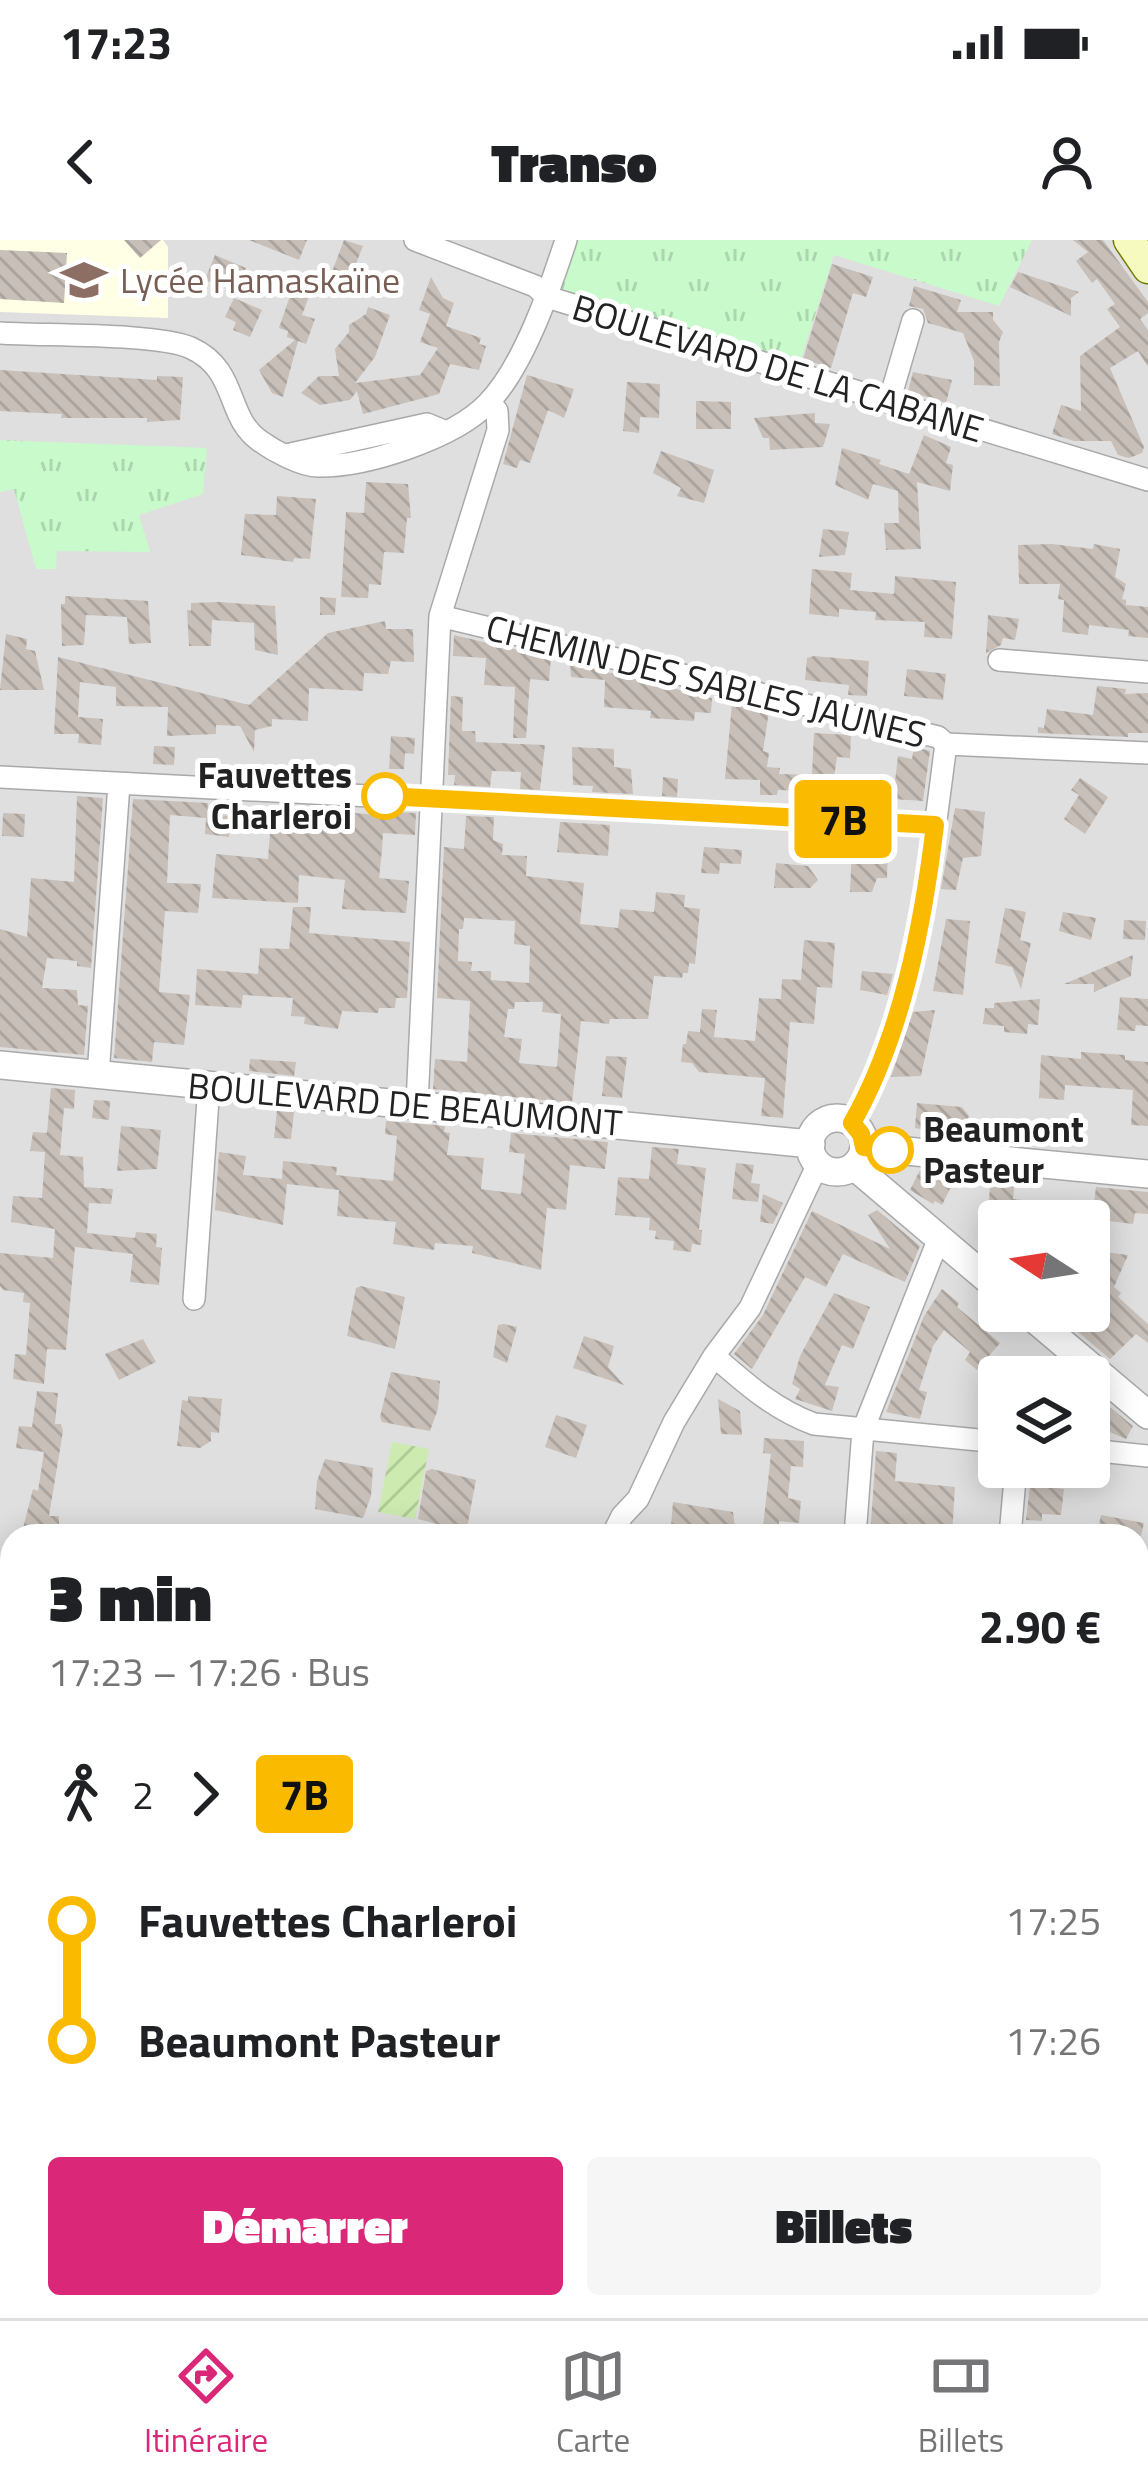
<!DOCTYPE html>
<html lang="fr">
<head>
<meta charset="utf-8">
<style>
	:root { --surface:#fff; --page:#f6f6f6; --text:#202124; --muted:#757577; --line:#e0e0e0; --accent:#db2777 }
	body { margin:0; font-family:"Titillium Web",sans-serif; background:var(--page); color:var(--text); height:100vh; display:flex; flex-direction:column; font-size:45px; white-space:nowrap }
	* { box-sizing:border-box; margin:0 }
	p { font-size:39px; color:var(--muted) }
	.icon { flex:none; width:66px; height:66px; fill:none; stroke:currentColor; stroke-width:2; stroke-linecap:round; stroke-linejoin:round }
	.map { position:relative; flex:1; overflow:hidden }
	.panel { position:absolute; left:0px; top:1284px; width:1149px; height:795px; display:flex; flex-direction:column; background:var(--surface); border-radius:36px 36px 0 0; box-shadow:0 6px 30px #0003 }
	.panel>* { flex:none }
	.badge { padding:0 24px; border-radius:9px; font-size:42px; line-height:78px }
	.needle { width:78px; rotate:282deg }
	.buttons { position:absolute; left:978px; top:960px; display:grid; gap:24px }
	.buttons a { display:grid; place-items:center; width:132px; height:132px; border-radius:12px; background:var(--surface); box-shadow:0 6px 30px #0003; font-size:60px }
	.map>.badge { position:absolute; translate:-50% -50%; box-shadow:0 0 0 6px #fff }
	.legs { display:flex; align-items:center; gap:18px; height:132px; padding:0 48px; font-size:39px }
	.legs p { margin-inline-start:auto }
	.head { display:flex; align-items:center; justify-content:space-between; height:204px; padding:0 48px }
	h1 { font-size:66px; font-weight:800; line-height:90px }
	.action { display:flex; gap:24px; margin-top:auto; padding:24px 48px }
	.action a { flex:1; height:138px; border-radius:12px; background:var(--accent); color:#fff; font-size:48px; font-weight:800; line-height:138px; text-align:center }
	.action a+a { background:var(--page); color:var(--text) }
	ul { padding:0 48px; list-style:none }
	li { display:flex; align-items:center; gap:42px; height:120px; font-size:45px }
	li i { display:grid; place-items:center; width:18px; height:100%; margin:0 15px; background:currentColor }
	li i::after { content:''; width:30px; height:30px; margin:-15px; border:9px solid; border-radius:50%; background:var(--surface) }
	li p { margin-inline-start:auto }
	li:first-child i { background:linear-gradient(#0000 50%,currentColor 0) }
	li:last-child i { background:linear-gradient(currentColor 50%,#0000 0) }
	.status { display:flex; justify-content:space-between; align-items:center; height:84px; padding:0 60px; background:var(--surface); direction:ltr }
	.status svg { height:33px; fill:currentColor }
	header { display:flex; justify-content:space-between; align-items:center; height:156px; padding:0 48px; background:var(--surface); font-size:54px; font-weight:800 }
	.menu { display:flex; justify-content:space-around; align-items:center; height:168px; border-top:3px solid var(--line); background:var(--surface); font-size:33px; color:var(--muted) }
	.menu a { display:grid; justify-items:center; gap:6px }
	.menu .selected { color:var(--accent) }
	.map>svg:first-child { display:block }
	.residential { fill:#e0dfdf; fill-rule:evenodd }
	.education { fill:#ffffe5 }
	.park { fill:url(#park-tufts) }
	.garden { fill:url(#garden-furrows) }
	.building { fill:url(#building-back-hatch); fill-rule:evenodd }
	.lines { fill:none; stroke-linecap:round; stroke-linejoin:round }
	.minor-casing { stroke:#a9a9a9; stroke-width:24 }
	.tertiary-casing { stroke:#a9a9a9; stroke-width:30 }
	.secondary-casing { stroke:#707d05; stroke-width:33 }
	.minor { stroke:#fff; stroke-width:21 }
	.tertiary { stroke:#fff; stroke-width:27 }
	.secondary { stroke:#f7fabf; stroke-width:30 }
	.line-1-casing { stroke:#fff; stroke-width:27 }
	.line-1 { stroke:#faba00; stroke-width:18 }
	.stop-1-dot { fill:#fff; stroke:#faba00; stroke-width:6 }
	.labels { text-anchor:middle; stroke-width:10; stroke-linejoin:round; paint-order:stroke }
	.education-label { font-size:36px; fill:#785e54; stroke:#fff; text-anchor:start }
	.street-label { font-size:36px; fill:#222; stroke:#fff }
	.stop-label { font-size:36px; font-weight:bold; fill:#222; stroke:#fff; text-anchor:end }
</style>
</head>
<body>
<div class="status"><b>17:23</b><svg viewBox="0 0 49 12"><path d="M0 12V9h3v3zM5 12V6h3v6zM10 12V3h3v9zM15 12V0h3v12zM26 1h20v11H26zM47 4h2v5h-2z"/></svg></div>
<header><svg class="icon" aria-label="back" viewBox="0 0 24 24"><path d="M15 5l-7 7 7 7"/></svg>Transo<svg class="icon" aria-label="person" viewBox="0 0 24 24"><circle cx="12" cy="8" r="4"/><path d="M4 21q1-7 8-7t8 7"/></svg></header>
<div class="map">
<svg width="1148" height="2078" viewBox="0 0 1148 2078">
	<defs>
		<pattern id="park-tufts" width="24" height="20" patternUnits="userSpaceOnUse" patternTransform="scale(3)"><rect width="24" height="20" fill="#c8facc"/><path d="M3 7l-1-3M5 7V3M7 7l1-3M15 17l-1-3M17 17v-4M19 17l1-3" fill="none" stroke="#acd6af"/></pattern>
		<pattern id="garden-furrows" width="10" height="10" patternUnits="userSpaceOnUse" patternTransform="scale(3)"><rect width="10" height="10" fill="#cdebb0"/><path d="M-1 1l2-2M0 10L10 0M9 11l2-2" fill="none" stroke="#b0c997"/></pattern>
		<pattern id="building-back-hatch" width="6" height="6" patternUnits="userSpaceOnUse" patternTransform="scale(3)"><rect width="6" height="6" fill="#c7bfb8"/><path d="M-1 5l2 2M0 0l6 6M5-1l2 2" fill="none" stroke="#aba49e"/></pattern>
	</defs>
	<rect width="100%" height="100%" fill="#f2efe9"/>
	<path class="residential" d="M0 0H1148V2078H0ZM999 981H1089V1071H999ZM999 1137H1089V1227H999ZM12 1296H1137V2067H12Z"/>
	<path class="education" d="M0 0H163L168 7V78L0 72Z"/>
	<path class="park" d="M574 0H1032L999 66 834 15 799 125 556 51Z
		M0 200 207 208 203 254 139 275 150 312 57 311 56 329H36L14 249 0 252Z"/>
	<path class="garden" d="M392 1202 429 1209 415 1279 378 1272Z"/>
	<path class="building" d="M124 0H161L140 18Z
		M249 0H307L299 20Z
		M344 0 363 6 350 39 332 32Z
		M1073 0H1103L1148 62V73L1140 79 1148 90V127L1138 111 1110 128 1144 207 1142 213 1129 218 1118 215 1111 201H1074L1052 194 1061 165 1081 171 1080 116 1120 87 1107 69 1115 64 1097 39 1092 43 1076 21 1088 12Z
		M0 10 67 13 64 63 0 59Z
		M215 15 246 28 242 39 204 42Z
		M832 24 873 37 866 57 853 53 831 128 803 119Z
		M1018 32 1079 52 1071 58V76L1010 47Z
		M431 37 443 58 454 63 446 86 481 98 479 104 486 106 479 130 450 124 439 154 363 174 357 151 350 160 320 165 301 153 319 136H339L335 109 349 92V85L366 74 368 67 390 75 375 117 355 143 420 135 438 108 420 102 430 74 419 70Z
		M914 46 961 60 957 72H993V80L1003 92 999 102 1000 146 974 145V121L963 93 928 83 923 69 909 66Z
		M293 47 310 54 302 75 315 79 306 104 298 101 283 157 272 153 259 130 295 100 287 97 288 91 279 88Z
		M234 58 262 70 250 97 233 90 236 82 225 77Z
		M0 130 157 140V136L183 137 180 180 147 182V178H61L62 174 0 171Z
		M913 132 952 140 946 163 908 151Z
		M527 135 574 149 564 178 548 170 530 223 520 220 517 228 503 224Z
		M627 142 660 144 659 178 640 177 639 193 623 191Z
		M696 161 731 162V189H696Z
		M815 173V183L830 184 823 207 770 210 769 198H763L754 178Z
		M924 195 951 207 946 223 953 225 950 251 917 242 921 309 886 310 884 283H899L898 251 873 244 868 260 835 245 842 208 881 220 879 224 909 234Z
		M661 211 714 230 704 263 677 256 681 248 653 233Z
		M366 242 408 244 411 278H407L404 313 384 312 381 345 369 344 368 358 341 357 346 272 364 273Z
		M277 256 316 259 310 319 294 318 293 322 241 315 245 274 276 275Z
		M823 289 849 292 845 315 819 317Z
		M1052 304 1093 309 1094 304 1120 309 1115 337 1126 344 1122 359 1126 360V365L1148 367V398L1128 396 1129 390 1089 385 1088 395 1062 392 1064 360 1058 359 1060 344H1019L1018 305Z
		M812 329 852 333 850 350 894 354 895 336 956 342 952 399 924 397 925 382 875 380 876 372 839 369V377L809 374Z
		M65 356 148 361 151 403 129 404 127 377 86 375 84 405 62 406 61 364H65Z
		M320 357 336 358 335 375H320Z
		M219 362 275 366 278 415 255 410 254 383 212 380 211 406H189L187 370 191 371V363Z
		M988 375 1019 379 1015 400 1003 398 1001 405 986 413Z
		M385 381 386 389H413L414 422 391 421 388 434 364 433 363 451 309 448 308 481 272 479V486L255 490 254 512 240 486 216 485V494L167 496 168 467 116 466V447L80 442 78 477 103 479 101 505 78 503 79 494H54L58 417 249 465 328 393Z
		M6 394 27 399 26 409 35 411 44 450H0Z
		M454 395 551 418 549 441 530 439 526 498H513L515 447 484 445 486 418 453 416Z
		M814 416 869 421 867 456 848 455 849 445 805 440 807 418Z
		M570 423 712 458 711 473 695 472 694 481 650 478 651 471 604 467 605 440 571 437Z
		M907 429 946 434 943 460 904 456Z
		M1097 446 1126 449 1125 454 1148 453V493H1128V497L1038 493V487L1044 488 1047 469 1093 475Z
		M451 456 463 457 462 491H475L476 502 545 505 540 550 520 549 521 532 492 531 490 547 454 545 455 535H448Z
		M732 464 769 471 763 511 769 513 767 527 780 528 779 534 812 535 814 493 851 495 850 518 837 517 830 565 811 564V551L778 550 777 555H760V540L725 539Z
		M391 496 415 498 414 514 405 513 404 529H389Z
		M154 506 175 507 174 525 153 524Z
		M572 507 614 509V527L631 529 633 554 592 552 593 546 573 545Z
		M914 507 930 511 923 561 893 559 898 516 912 519Z
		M663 537 678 539 677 557 662 556Z
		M1080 538 1108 557 1085 594 1064 579 1079 555 1071 550Z
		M77 556 103 558 91 728 77 726V721L47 718 42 748 77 750 78 765 88 766 84 815 0 807V689L27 697 31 638 74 642Z
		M133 559 208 563 207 574 231 576 229 597 205 594 206 578 170 575 167 643 201 644 198 673 165 671 159 752 190 755 184 805 154 802 152 822 114 818Z
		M272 566 390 576 391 572 416 573 415 595 383 593 382 610 379 638 409 641 406 673 342 669 345 640 299 635 298 663 212 658 216 614 268 619Z
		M955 568 985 572 981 616 963 618 956 650 941 649Z
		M3 573 25 574 24 597 2 596Z
		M466 576 494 577 493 600 503 604 502 615 527 616 526 636 584 643 580 684 618 688 620 669 654 672 656 652 685 655 684 667 700 669 695 724 689 723 688 733H683L682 738 654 736 648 779H610L609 784 581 781 572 863 433 849 435 819 467 822 470 761 437 758 444 607 464 609ZM464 678 515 681 514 704 530 706 529 743 491 740V731H471L472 722 458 721 459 689H463ZM515 762H543L542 772 561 774 557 827 519 823 522 799 504 797 508 769H514Z
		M560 582 610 585 608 616 557 612Z
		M852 606 888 608 887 638H877L872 652H850Z
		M704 607 742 610 741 624 720 623 719 634 701 633Z
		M776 623 808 626 818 640 810 648H774Z
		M293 667H311L309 693 410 702 407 758H396L395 768H379L378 773 342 771 338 789 304 784 305 777 291 776 293 758 243 755 241 768 195 765 197 729 258 734 260 708 289 709Z
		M1005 668 1026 672 1020 700 1031 703 1021 749 1012 727 995 723Z
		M1063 672 1096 678 1091 700 1059 691Z
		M946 679 970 681 963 755 933 751Z
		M1124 680 1146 681 1145 700 1123 699Z
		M804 700 835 703 832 748 817 747 814 784 790 782 783 878 761 876 765 838 699 832 692 823 681 822 683 804H686L688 791 700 792 702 769 717 770 714 797 755 801 759 758 781 759 782 739 801 740Z
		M1133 715 1131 736 1094 752V744H1064Z
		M862 731 893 734 887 755 860 750Z
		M1120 757 1148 759V786L1136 785 1135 791 1117 790Z
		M1040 759 1038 785 1028 784 1027 794 1004 792V786L983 784 985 768H994V763Z
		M935 770 921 836 891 837 913 772Z
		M1081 812 1125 815V820L1148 822V886L1131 885 1133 850 1065 845 1064 860 1039 858 1041 815 1081 819Z
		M606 816 627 817 622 858 602 856Z
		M250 819 296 822 294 836 249 831Z
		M51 848 75 850 74 869 64 868 60 915 83 917 84 947 113 949 111 964 89 963 87 993 135 998 136 992 157 994 156 1007 162 1008 159 1045 130 1042 133 1014 75 1007 66 1110 47 1109 44 1144 13 1139 15 1114 26 1115 30 1063 23 1062 24 1053 3 1050 0 1046V1013L53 1018 55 989 11 982 13 956 42 958 45 912 30 911 33 892 47 893Z
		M94 860 110 861 109 880 92 878Z
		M917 863 962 867 969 876 962 896 915 888Z
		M277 870 294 872 291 899 274 898Z
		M386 881 445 886 444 892 450 893 447 915 484 918 481 949 521 954 525 914 509 912 511 893 608 902 605 929 570 925 566 970 547 968 541 1030 472 1013 473 1006 435 1003 434 1010 393 1004 396 982 337 976 339 950 287 944 283 985 215 970 219 912 246 916 243 935 282 939 283 921 337 927 336 935 393 941 397 896 385 894Z
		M121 886 161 890 157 929 117 931Z
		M652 907 679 909 677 924 706 928 699 990H702L701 1005 692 1004 691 1012 673 1010 674 1001 655 999 656 991 649 990 650 978 615 975 618 937 649 939Z
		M736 923 754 925 751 943 760 944 758 962 732 959Z
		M920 930 951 947 942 965 935 961 933 964 910 950Z
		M991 937 1015 939 1013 959 1034 961 1057 981 987 979Z
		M1096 947 1148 952V974L1135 973 1133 984 1092 979Z
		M763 954 783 963 773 984 760 982Z
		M877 970 920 1006 905 1042 843 1014 826 1047 805 1037 752 1129 734 1114 763 1075 812 971 890 1009 868 975Z
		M1089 1010 1128 1015 1114 1047 1121 1053 1118 1057 1148 1084V1103L1136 1094 1110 1119 1064 1080 1071 1071H1089Z
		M361 1046 405 1057 395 1109 347 1096 356 1048Z
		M942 1049 959 1063 957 1067 1000 1103 977 1130 965 1120 970 1112 944 1090 933 1106 919 1150 927 1152 920 1179 886 1172 924 1076Z
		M834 1053 870 1067 853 1109 842 1105 825 1145 839 1147 832 1171 795 1159 800 1149 792 1144 800 1116Z
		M504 1084 517 1087 507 1123 493 1117 498 1085Z
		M584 1096 614 1106 608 1127 624 1145 573 1128Z
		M143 1099 156 1122 119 1140 105 1114Z
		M391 1132 440 1141 438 1169 430 1191 382 1182 380 1177Z
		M37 1151 58 1153 55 1184H61L63 1191 49 1276H59V1296H21L33 1249 38 1251 44 1212 16 1208 19 1186 32 1187Z
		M1094 1154 1133 1186 1126 1199 1089 1183V1166Z
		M188 1156 222 1159 219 1193 211 1192V1201L200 1208 177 1206 182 1160 188 1161Z
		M718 1159 740 1171 742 1195 721 1194Z
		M556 1175 587 1185 576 1218 545 1207Z
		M764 1198 804 1201 803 1227 791 1226 788 1258 801 1261 799 1283 779 1281V1296H762L771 1214 763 1213Z
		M876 1211 897 1213 895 1241 955 1247 952 1296H870Z
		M325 1219 373 1228 371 1256 363 1278 315 1269 317 1241Z
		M432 1229 476 1240 467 1288 462 1291 418 1279 426 1231Z
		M1030 1245 1064 1249 1061 1275 1042 1274V1281L1026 1280Z
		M673 1262 733 1272 736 1296 671 1286Z
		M1101 1275 1144 1283 1141 1296 1097 1294Z"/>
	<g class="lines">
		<g class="minor-casing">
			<path id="minor" d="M415 0 535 46 547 57 1148 240
				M0 93C43 96 158 93 191 108 239 130 225 177 260 201 274 211 301 226 318 226 366 227 454 198 487 164 523 128 550 49 566 0
				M490 162 497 171 498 190 440 376 938 497 946 504 1148 513
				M889 162 913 80
				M286 215 427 184 444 191
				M999 420 1148 432
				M0 537 935 585
				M98 835 119 544
				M417 864 440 376
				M852 883C916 769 929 631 946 504
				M194 1059 209 845
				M714 1116C746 1144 774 1169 814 1184L999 1202
				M1089 1210 1148 1216
				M612 1296 622 1276 638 1259 674 1182 714 1116 750 1068 818 924
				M855 1296 863 1190 939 998
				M1010 1296 1016 1227
				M1137 1641 1148 1636
				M0 1642 12 1643
				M1137 1925 1148 1928
				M0 1987 12 1978
				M246 2067 251 2078"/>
		</g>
		<g class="tertiary-casing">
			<path id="tertiary" d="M0 825 811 904
				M810 905a27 27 0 1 1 54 0a27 27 0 1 1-54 0Z
				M864 907 1148 934
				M854 926 999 1049
				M1025 1071 1148 1175"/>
		</g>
		<g class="secondary-casing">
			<path id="secondary" d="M1129 0 1148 28"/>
		</g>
		<use href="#minor" class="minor"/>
		<use href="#tertiary" class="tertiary"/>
		<use href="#secondary" class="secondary"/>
	</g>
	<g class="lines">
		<g class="line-1-casing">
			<path id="line-1" d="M385 556 935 585C923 685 902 795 852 883L861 894 864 907 890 910"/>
		</g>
		<use href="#line-1" class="line-1"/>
	</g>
	<defs>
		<g id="school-bare" transform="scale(3.6)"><path d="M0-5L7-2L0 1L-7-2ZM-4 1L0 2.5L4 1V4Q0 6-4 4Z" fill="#8d6e63" stroke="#fff" stroke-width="2.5" paint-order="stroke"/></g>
	</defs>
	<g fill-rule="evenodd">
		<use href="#school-bare" x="84" y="40"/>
	</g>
	<g class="stop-1-dot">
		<circle cx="385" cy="556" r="21"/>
		<circle cx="890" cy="910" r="21"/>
	</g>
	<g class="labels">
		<g class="education-label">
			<text x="120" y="53">Lycée Hamaskaïne</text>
		</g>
		<g class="street-label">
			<text transform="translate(778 128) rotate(17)" y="13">BOULEVARD DE LA CABANE</text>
			<text transform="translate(706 441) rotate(14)" y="13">CHEMIN DES SABLES JAUNES</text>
			<text transform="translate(405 864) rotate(5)" y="13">BOULEVARD DE BEAUMONT</text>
		</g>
		<g class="stop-label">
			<text x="352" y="548">Fauvettes<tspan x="352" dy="41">Charleroi</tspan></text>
			<text x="923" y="902" text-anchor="start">Beaumont<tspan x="923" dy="41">Pasteur</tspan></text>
		</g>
	</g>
</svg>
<div class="buttons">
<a><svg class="needle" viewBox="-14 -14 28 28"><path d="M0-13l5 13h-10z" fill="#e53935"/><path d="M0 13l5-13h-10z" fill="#757577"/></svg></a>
<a><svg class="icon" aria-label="layers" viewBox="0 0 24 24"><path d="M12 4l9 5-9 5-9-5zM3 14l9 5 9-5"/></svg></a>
</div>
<b class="badge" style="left:843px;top:579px;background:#faba00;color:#111">7B</b>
<section class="panel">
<div class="head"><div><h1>3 min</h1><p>17:23 – 17:26 · Bus</p></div><b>2.90 €</b></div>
<div class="legs"><svg class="icon" aria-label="walk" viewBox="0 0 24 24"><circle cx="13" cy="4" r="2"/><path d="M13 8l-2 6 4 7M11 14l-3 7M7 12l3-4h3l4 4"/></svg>2<svg class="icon" aria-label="forward" viewBox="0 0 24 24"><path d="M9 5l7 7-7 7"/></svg><b class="badge" style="background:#faba00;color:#111">7B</b></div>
<ul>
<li><i style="color:#faba00"></i><b>Fauvettes Charleroi</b><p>17:25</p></li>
<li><i style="color:#faba00"></i><b>Beaumont Pasteur</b><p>17:26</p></li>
</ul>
<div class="action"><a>Démarrer</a><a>Billets</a></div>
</section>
</div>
<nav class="menu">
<a class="selected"><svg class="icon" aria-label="directions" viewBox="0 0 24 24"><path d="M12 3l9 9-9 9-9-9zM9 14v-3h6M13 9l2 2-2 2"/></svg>Itinéraire</a>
<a><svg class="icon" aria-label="map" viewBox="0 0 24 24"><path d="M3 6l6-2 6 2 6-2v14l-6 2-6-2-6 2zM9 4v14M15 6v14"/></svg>Carte</a>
<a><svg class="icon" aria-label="tickets" viewBox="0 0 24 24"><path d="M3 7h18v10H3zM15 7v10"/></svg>Billets</a>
</nav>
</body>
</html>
